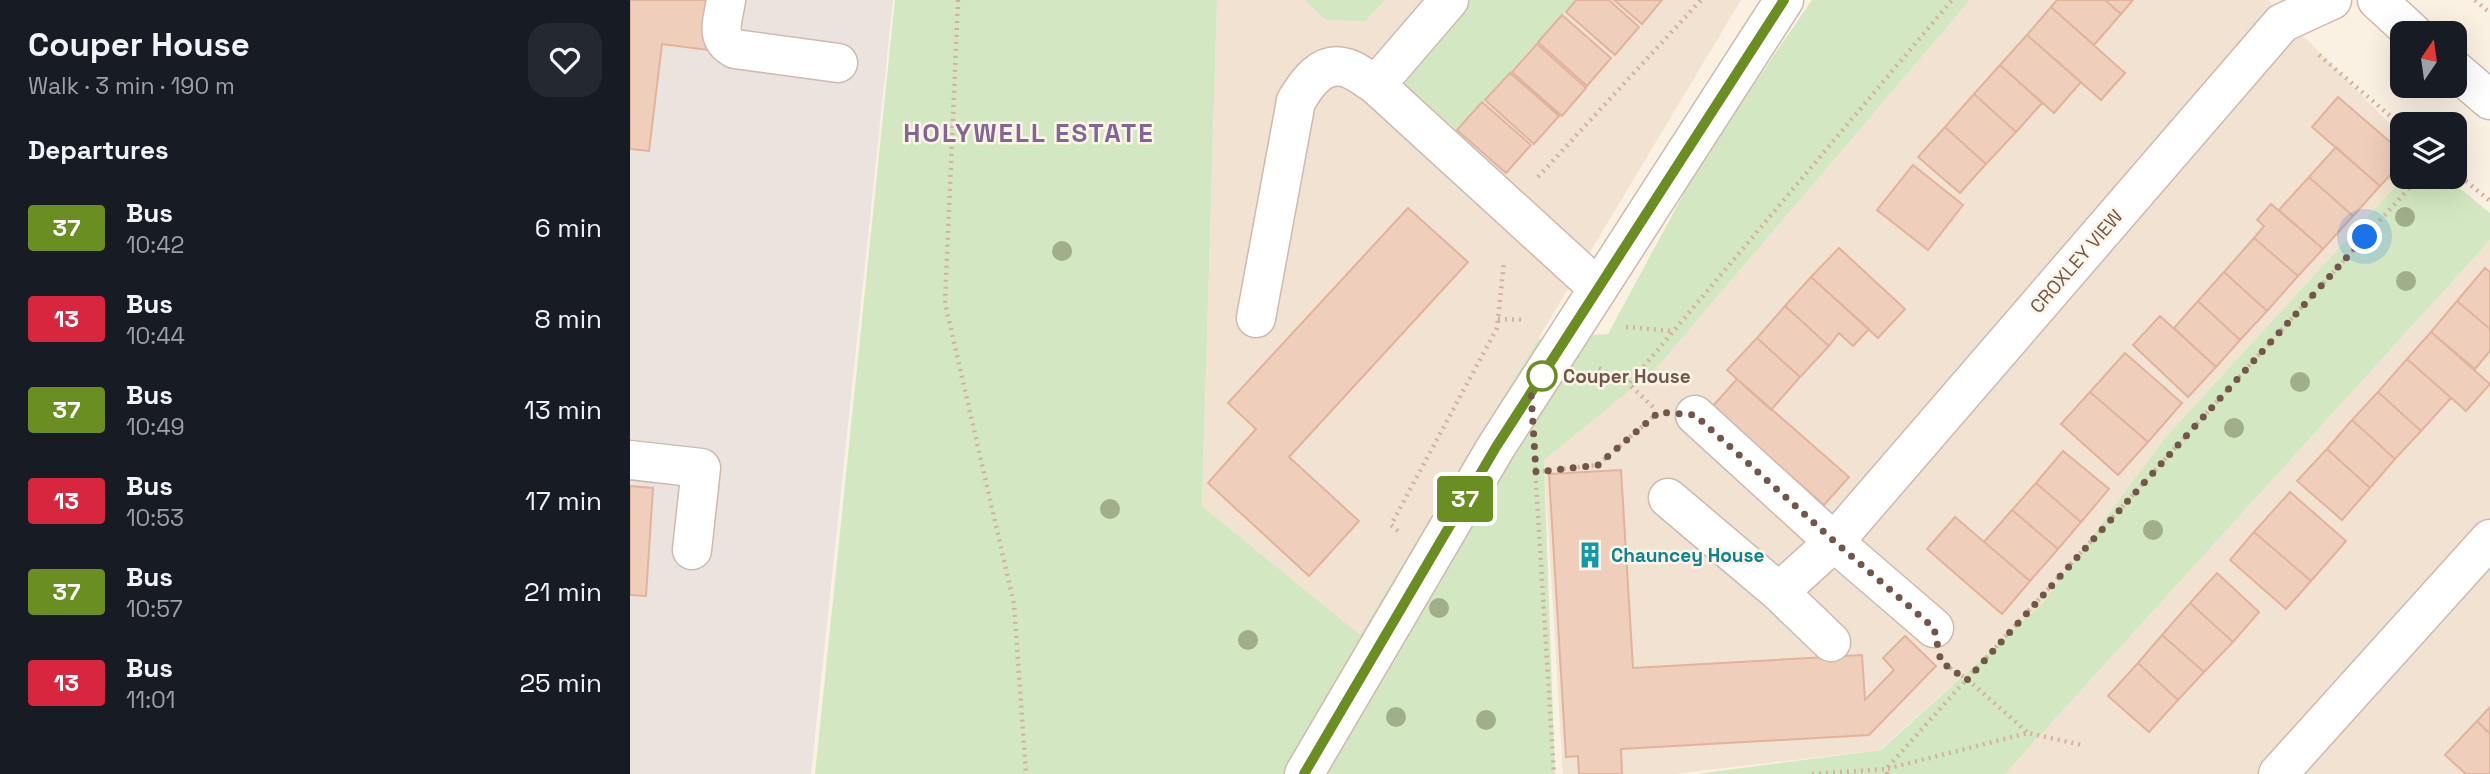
<!DOCTYPE html>
<html lang="en">
<head>
<meta charset="utf-8">
<style>
	:root { --surface:#171b24; --page:#242831; --text:#f1f3f6; --muted:#9ea1a6 }
	body { margin:0; font-family:"Space Grotesk",sans-serif; background:var(--page); color:var(--text); height:100vh; display:flex; flex-direction:column; font-size:26px; white-space:nowrap }
	* { box-sizing:border-box; margin:0 }
	p { font-size:23px; color:var(--muted) }
	.icon { flex:none; width:38px; height:38px; fill:none; stroke:currentColor; stroke-width:2; stroke-linecap:round; stroke-linejoin:round }
	.map { position:relative; flex:1; overflow:hidden }
	.details { display:flex; flex-direction:column; background:var(--surface); width:630px }
	.details>* { flex:none }
	.badge { padding:0 14px; border-radius:5px; font-size:24px; line-height:46px }
	.needle { width:46px; rotate:13deg }
	.tools { position:absolute; left:1760px; top:21px; display:grid; gap:14px }
	.tools a { display:grid; place-items:center; width:77px; height:77px; border-radius:14px; background:var(--surface); box-shadow:0 7px 28px #0002; font-size:35px }
	.you { position:absolute; width:35px; height:35px; margin:-18px; border:5px solid #fff; border-radius:50%; background:#1a73e8; box-shadow:0 0 0 10px #1a73e833 }
	.map>.badge { position:absolute; translate:-50% -50%; box-shadow:0 0 0 4px #fff }
	h2 { padding:0 28px; font-size:26px; line-height:63px }
	.round { display:grid; place-items:center; flex:none; width:74px; height:74px; border-radius:21px; background:var(--page) }
	.summary { display:flex; align-items:center; justify-content:space-between; height:119px; padding:0 28px }
	h1 { font-size:33px; font-weight:800; line-height:52px }
	ul { padding:0; list-style:none }
	li { display:flex; align-items:center; gap:21px; height:91px; padding:0 28px }
	li div { flex:1 }
	li b { display:block; font-size:26px }
	li em { font-style:normal }
	li .badge { min-width:77px; font-weight:700; text-align:center }
	main { display:flex; flex:1; min-height:0 }
	.map>svg:first-child { display:block }
	.residential { fill:#f2e2d2 }
	.industrial { fill:#ebe3de }
	.green { fill:#d3e8c2 }
	.building { fill:#efcebc; stroke:#e1b39d; stroke-width:2 }
	.lines { fill:none; stroke-linecap:round; stroke-linejoin:round }
	.minor-casing { stroke:#cebaad; stroke-width:41 }
	.path { stroke:#d4b19f; stroke-width:4.5; stroke-dasharray:2 5; stroke-linecap:butt }
	.minor { stroke:#fff; stroke-width:38 }
	.tree { fill:#a0ae8a }
	.line-casing { stroke:#fff; stroke-width:16 }
	.line { stroke:#6b8e23; stroke-width:10 }
	.walk { stroke:#72564a; stroke-width:7; stroke-dasharray:0 12.6 }
	.stop-dot { fill:#fff; stroke:#6b8e23; stroke-width:3.5 }
	.labels { text-anchor:middle; stroke-width:5; stroke-linejoin:round; paint-order:stroke }
	.street-label { font-size:19px; fill:#72564a; stroke:#fef5e9 }
	.stop-label { font-size:19px; font-weight:bold; fill:#72564a; stroke:#fef5e9; text-anchor:start }
	.culture-label { font-size:19px; font-weight:bold; fill:#0d838f; stroke:#fef5e9; text-anchor:start }
	.district-label { font-size:26px; font-weight:bold; letter-spacing:2px; fill:#836695; stroke:#fef5e9 }
</style>
</head>
<body>
<main>
<section class="details">
<div class="summary"><div><h1>Couper House</h1><p>Walk · 3 min · 190 m</p></div><a class="round"><svg class="icon" aria-label="heart" viewBox="0 0 24 24"><path d="M12 20l-8-8c-3-5 5-10 8-4 3-6 11-1 8 4z"/></svg></a></div>
<h2>Departures</h2>
<ul>
<li><span class="badge" style="background:#6b8e23;color:#fff">37</span><div><b>Bus</b><p>10:42</p></div><em>6 min</em></li>
<li><span class="badge" style="background:#d7263d;color:#fff">13</span><div><b>Bus</b><p>10:44</p></div><em>8 min</em></li>
<li><span class="badge" style="background:#6b8e23;color:#fff">37</span><div><b>Bus</b><p>10:49</p></div><em>13 min</em></li>
<li><span class="badge" style="background:#d7263d;color:#fff">13</span><div><b>Bus</b><p>10:53</p></div><em>17 min</em></li>
<li><span class="badge" style="background:#6b8e23;color:#fff">37</span><div><b>Bus</b><p>10:57</p></div><em>21 min</em></li>
<li><span class="badge" style="background:#d7263d;color:#fff">13</span><div><b>Bus</b><p>11:01</p></div><em>25 min</em></li>
</ul>
</section>
<div class="map">
<svg width="1860" height="774" viewBox="0 0 1860 774">
	<rect width="100%" height="100%" fill="#fbf1e3"/>
	<path class="residential" d="M587 0H1111L730 636 572 506Z
		M1340 0H1638L1773 137 1774 177 1534 439 1412 604 1250 750 1044 774H933L914 460 1024 371Z
		M1860 240V774H1375Z"/>
	<path class="industrial" d="M0 0H263L181 774H0Z"/>
	<path class="green" d="M265 0H587L572 506 730 635 908 339 978 334 1073 158 1182 0H1340L1024 371 914 460 925 774H185Z
		M675 0H755L735 21 696 20Z
		M812 0H945L827 130 766 76Z
		M1774 177H1816L1860 213V240L1375 774H1065L1251 750 1412 604 1534 439Z"/>
	<path class="building" d="M0 0H85L78 50 32 44 19 151 0 149Z
		M946 0H979L1009 27 985 55 936 12Z
		M984 0H1032L1012 24Z
		M1427 0H1475L1491 14 1464 45 1421 7Z
		M1475 0H1503L1491 14Z
		M1421 7 1495 73 1471 100 1397 35Z
		M932 15 981 58 957 86 908 42Z
		M1397 35 1451 82 1424 113 1370 65Z
		M907 44 956 88 932 116 882 72Z
		M1370 65 1412 103 1386 132 1344 94Z
		M880 73 929 116 904 144 855 100Z
		M1344 94 1386 132 1356 164 1315 127Z
		M1708 97 1773 153V161L1750 186 1682 127Z
		M852 102 901 145 876 173 827 130Z
		M1315 127 1356 164 1330 193 1288 157Z
		M1706 147 1750 186 1723 216 1679 177Z
		M1283 165 1333 205 1298 250 1247 210Z
		M1679 177 1723 216 1693 249 1649 210Z
		M1641 204 1693 249 1668 276 1624 238 1634 226 1627 220Z
		M778 208 838 262 659 457 729 521 679 576 578 483 626 429 598 403Z
		M1624 238 1668 276 1637 311 1594 272Z
		M1209 248 1275 309 1248 338 1181 277Z
		M1855 268 1860 272V329L1827 301Z
		M1594 272 1637 311 1610 340 1568 301Z
		M1181 277 1239 329 1223 346 1209 333 1199 346 1155 306Z
		M1568 301 1610 340 1586 367 1544 328Z
		M1827 301 1860 329V351L1845 369 1801 332Z
		M1155 306 1199 346 1170 377 1127 338Z
		M1530 316 1586 367 1558 397 1503 345Z
		M1801 332 1860 384 1836 411 1777 359Z
		M1127 338 1170 377 1141 410 1097 370Z
		M1495 353 1552 403 1518 442 1460 392Z
		M1777 359 1821 398 1791 431 1748 392Z
		M1107 379 1219 477 1194 505 1082 407Z
		M1460 392 1518 442 1488 475 1431 424Z
		M1748 392 1791 431 1765 459 1722 420Z
		M1722 420 1765 459 1740 488 1697 449Z
		M1697 449 1740 488 1712 520 1667 481Z
		M1433 451 1479 489 1451 522 1406 483Z
		M991 470 1003 668 1232 655 1235 700 1264 670 1253 658 1275 636 1306 666 1239 735 991 749 992 774H949L948 756 936 757 919 474Z
		M1406 483 1451 522 1428 549 1382 510Z
		M0 486 23 488 16 596 0 595Z
		M1660 492 1716 541 1681 581 1624 532Z
		M1382 510 1428 549 1400 581 1354 542Z
		M1325 517 1400 581 1372 614 1297 549Z
		M1624 532 1681 581 1656 609 1600 560Z
		M1587 573 1629 612 1603 642 1560 603Z
		M1560 603 1603 642 1574 672 1532 635Z
		M1532 635 1574 672 1548 700 1508 663Z
		M1508 663 1548 700 1519 732 1478 696Z
		M1860 707V734L1847 721Z
		M1847 721 1860 734V774H1836L1815 755Z"/>
	<g class="lines">
		<g class="minor-casing">
			<path id="minor" d="M96 0C93 21 84 38 105 49L208 63
				M1747 0 1783 33
				M1825 70 1860 100
				M746 85 819 0
				M626 318 666 101C677 83 692 60 717 68 727 71 738 80 746 85L968 288
				M1065 415 1204 542 1304 628
				M0 460 71 468 62 550
				M1038 498 1149 592 1204 542 1652 23 1702 0
				M1149 592 1201 642
				M674 774 866 447 1154 0
				M1648 774 1860 539"/>
		</g>
		<path class="path" d="M328 0 315 303 384 604 396 774
			M1845 0 1860 13
			M1689 55 1773 127
			M1825 172 1860 201
			M908 177 1071 0
			M868 319 896 320
			M996 327 1043 331
			M969 368 999 384
			M1023 407 999 384 1322 0
			M905 467 924 774
			M906 472 968 465 1023 417
			M768 531 761 525 867 328 874 262
			M1320 668 1337 679 1397 732
			M1182 774 1256 769 1789 177
			M1257 774 1256 769 1398 733 1452 745"/>
		<use href="#minor" class="minor"/>
	</g>
	<g class="tree">
		<circle cx="1775" cy="217" r="10"/>
		<circle cx="432" cy="251" r="10"/>
		<circle cx="1776" cy="281" r="10"/>
		<circle cx="1670" cy="382" r="10"/>
		<circle cx="1604" cy="428" r="10"/>
		<circle cx="480" cy="509" r="10"/>
		<circle cx="1523" cy="530" r="10"/>
		<circle cx="809" cy="608" r="10"/>
		<circle cx="618" cy="640" r="10"/>
		<circle cx="766" cy="717" r="10"/>
		<circle cx="856" cy="720" r="10"/>
	</g>
	<g class="lines">
		<g class="line-casing">
			<path id="line" d="M674 774 866 447 1154 0"/>
		</g>
		<use href="#line" class="line"/>
		<path class="walk" d="M912 376 916 370 901 393 906 472 968 465 1029 412 1065 415 1204 541 1304 628 1311 662 1337 680 1735 237"/>
	</g>
	<defs>
		<g id="building-bare" transform="scale(2.1)"><path d="M-4-6H4V6H1V3H-1V6H-4ZM-2.5-4.3h1.7v1.8h-1.7ZM.8-4.3h1.7v1.8H.8ZM-2.5-1h1.7V.8h-1.7ZM.8-1h1.7V.8H.8Z" fill="#0f9aa8" stroke="#fef5e9" stroke-width="2.5" paint-order="stroke"/></g>
	</defs>
	<g fill-rule="evenodd">
		<use href="#building-bare" x="960" y="555"/>
	</g>
	<circle class="stop-dot" cx="912" cy="376" r="14"/>
	<g class="labels">
		<g class="street-label">
			<text transform="translate(1446 261) rotate(-49)" y="7">CROXLEY VIEW</text>
		</g>
		<g class="stop-label">
			<text x="933" y="383">Couper House</text>
		</g>
		<g class="culture-label">
			<text x="981" y="562">Chauncey House</text>
		</g>
		<g class="district-label">
			<text x="399" y="142">HOLYWELL ESTATE</text>
		</g>
	</g>
</svg>
<div class="tools">
<a><svg class="needle" viewBox="-14 -14 28 28"><path d="M0-13l5 13h-10z" fill="#e53935"/><path d="M0 13l5-13h-10z" fill="#9ea1a6"/></svg></a>
<a><svg class="icon" aria-label="layers" viewBox="0 0 24 24"><path d="M12 4l9 5-9 5-9-5zM3 14l9 5 9-5"/></svg></a>
</div>
<div class="you" style="left:1735px;top:237px"></div>
<b class="badge" style="left:835px;top:499px;background:#6b8e23;color:#fff">37</b>
</div>
</main>
</body>
</html>
